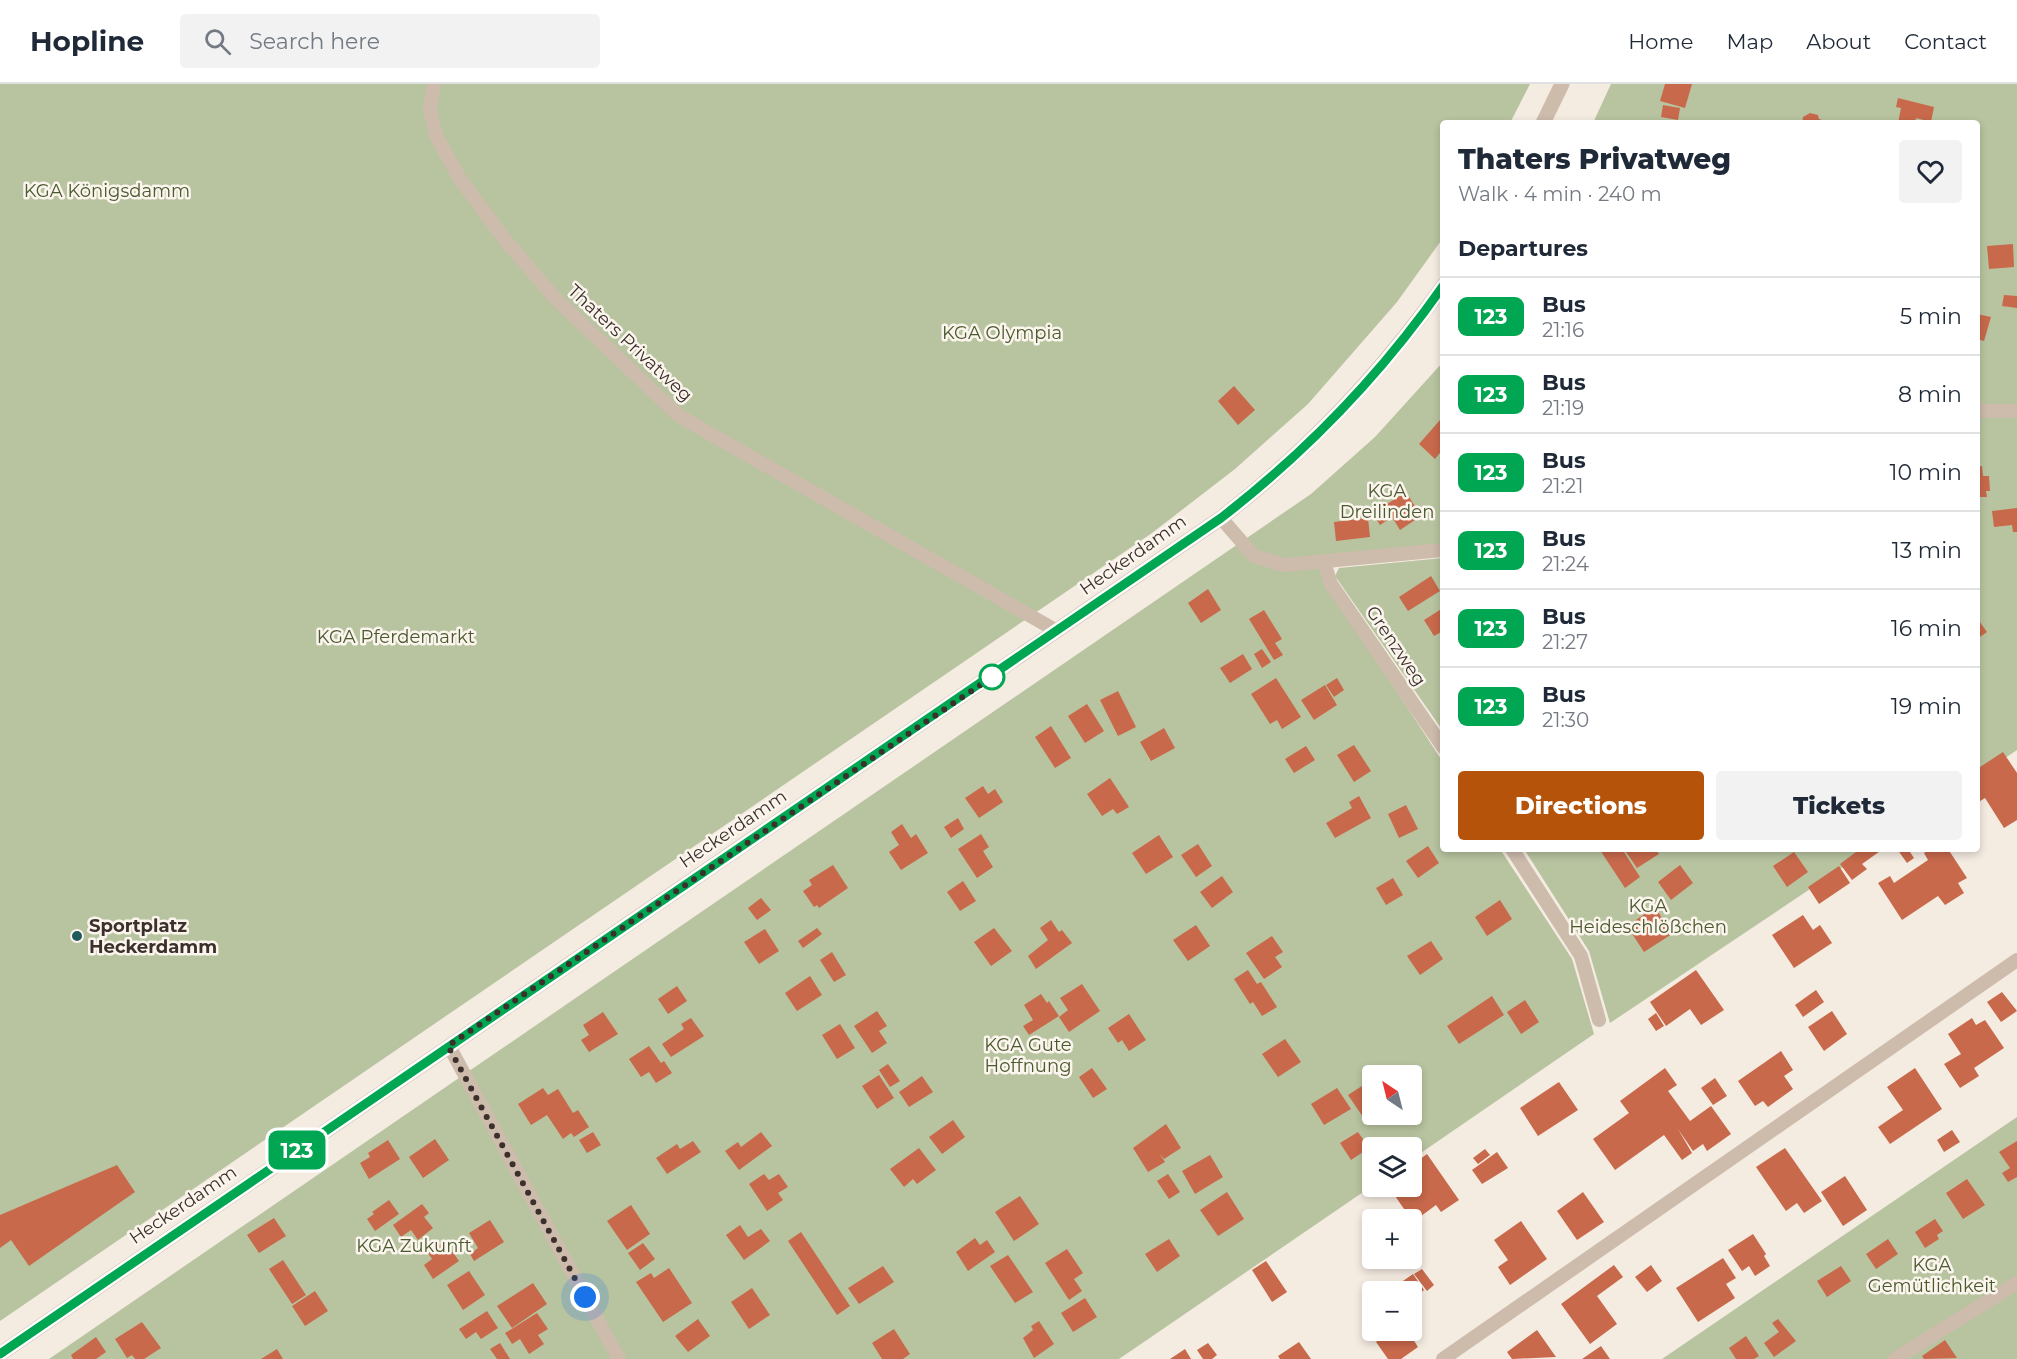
<!DOCTYPE html>
<html lang="en">
<head>
<meta charset="utf-8">
<style>
	:root { --surface:#fff; --page:#f2f2f3; --text:#1f2937; --muted:#747a83; --line:#e0e1e3; --accent:#b45309 }
	body { margin:0; font-family:Montserrat,sans-serif; background:var(--page); color:var(--text); height:100vh; display:flex; flex-direction:column; font-size:22px; white-space:nowrap }
	* { box-sizing:border-box; margin:0 }
	p { font-size:20px; color:var(--muted) }
	.icon { flex:none; width:33px; height:33px; fill:none; stroke:currentColor; stroke-width:2; stroke-linecap:round; stroke-linejoin:round }
	.map { position:relative; flex:1; overflow:hidden }
	.panel { position:absolute; left:1440px; top:36px; width:540px; height:732px; display:flex; flex-direction:column; background:var(--surface); border-radius:6px; box-shadow:0 3px 9px #0003 }
	.panel>* { flex:none }
	.badge { padding:0 12px; border-radius:9px; font-size:21px; line-height:39px }
	.needle { width:39px; rotate:325deg }
	.buttons { position:absolute; left:1362px; top:981px; display:grid; gap:12px }
	.buttons a { display:grid; place-items:center; width:60px; height:60px; border-radius:6px; background:var(--surface); box-shadow:0 3px 9px #0003; font-size:30px }
	.you { position:absolute; width:30px; height:30px; margin:-15px; border:4px solid #fff; border-radius:50%; background:#1a73e8; box-shadow:0 0 0 9px #1a73e833 }
	.map>.badge { position:absolute; translate:-50% -50%; box-shadow:0 0 0 3px #fff }
	h2 { padding:0 18px; font-size:22px; line-height:54px }
	.round { display:grid; place-items:center; flex:none; width:63px; height:63px; border-radius:6px; background:var(--page) }
	.headline { display:flex; align-items:center; justify-content:space-between; height:102px; padding:0 18px }
	h1 { font-size:28px; font-weight:800; line-height:45px }
	.cta { display:flex; gap:12px; margin-top:auto; padding:12px 18px }
	.cta a { flex:1; height:69px; border-radius:6px; background:var(--accent); color:#fff; font-size:24px; font-weight:800; line-height:69px; text-align:center }
	.cta a+a { background:var(--page); color:var(--text) }
	ul { padding:0; list-style:none }
	li { display:flex; align-items:center; gap:18px; height:78px; padding:0 18px; border-top:2px solid var(--line) }
	li div { flex:1 }
	li b { display:block; font-size:22px }
	li em { font-style:normal }
	li .badge { min-width:66px; font-weight:700; text-align:center }
	header { display:flex; align-items:center; gap:36px; box-sizing:border-box; height:84px; padding:0 30px; background:var(--surface); border-bottom:2px solid var(--line) }
	header strong { font-size:28px }
	nav { display:flex; gap:33px; margin-inline-start:auto; font-size:21px }
	.search { width:420px; height:54px; background:var(--page); display:flex; align-items:center; gap:15px; box-sizing:border-box; padding:0 21px; border-radius:6px; color:var(--muted); font-size:22px }
	.map>svg:first-child { display:block }
	.green { fill:#b8c4a0; fill-rule:evenodd }
	.building { fill:#c8694b }
	.lines { fill:none; stroke-linecap:round; stroke-linejoin:round }
	.service { stroke:#cdbbac; stroke-width:14 }
	.tertiary { stroke:#cdbbac; stroke-width:15 }
	.line-casing { stroke:#fff; stroke-width:14 }
	.line { stroke:#00a651; stroke-width:9 }
	.walk { stroke:#3b302b; stroke-width:6; stroke-dasharray:0 10.8 }
	.stop-dot { fill:#fff; stroke:#00a651; stroke-width:3 }
	.poi-dot { fill:#1f5a5e; stroke:#fbf5ee; stroke-width:2 }
	.labels { text-anchor:middle; stroke-width:5; stroke-linejoin:round; paint-order:stroke }
	.park-label { font-size:18px; fill:#4a5a2e; stroke:#fbf5ee }
	.street-label { font-size:18px; fill:#3b302b; stroke:#fbf5ee }
	.poi-label { font-size:18px; font-weight:bold; fill:#3b302b; stroke:#fbf5ee; text-anchor:start }
</style>
</head>
<body>
<header>
<strong>Hopline</strong>
<div class="search"><svg class="icon" aria-label="search" viewBox="0 0 24 24"><circle cx="10" cy="10" r="6"/><path d="M15 15l6 6"/></svg>Search here</div>
<nav><a>Home</a><a>Map</a><a>About</a><a>Contact</a></nav>
</header>
<div class="map">
<svg width="2017" height="1275" viewBox="0 0 2017 1275">
	<rect width="100%" height="100%" fill="#f4ebe1"/>
	<path class="green" d="M0 0H1530L1510 39H1443V154L1397 218 1308 320 1235 385 1152 449 0 1237Z
		M1611 0H2017V666L1977 693V39H1593Z
		M1443 278V470L1321 479 1324 496 1443 678V765H1500L1572 875 1594 950 1412 1075V1064H1372V1102L1119 1275H49L1311 410 1375 353ZM1372 992H1412V1030H1372Z
		M1443 474V647L1335 492 1339 484Z
		M1524 765H1870L1610 939 1589 867Z
		M2017 1033V1275H1662Z"/>
	<path class="building" d="M1665 0H1692L1685 24 1660 17Z
		M1898 14 1934 23 1931 38 1916 34 1915 39H1898L1901 24 1896 23Z
		M1663 21 1680 24 1678 36 1661 33Z
		M1810 29 1818 31 1819 35 1831 39H1802L1803 33Z
		M2013 160 2014 183 1989 185 1987 162Z
		M2004 211 2017 212V224L2002 222Z
		M1977 230 1991 233 1984 257 1977 255Z
		M1234 302 1255 326 1238 341 1218 317Z
		M1440 336 1443 338V365L1435 375 1419 360Z
		M1982 382 1983 392H1989L1990 407H1986L1987 413H1977V383Z
		M1406 408 1421 432 1400 446 1392 433 1380 441 1371 426 1385 417 1387 420Z
		M2017 424V448H2013L2012 441 1994 443 1992 427Z
		M1368 434 1370 453 1336 457 1334 438Z
		M1431 492 1440 507 1408 527 1399 513Z
		M1208 505 1221 526 1201 539 1188 519Z
		M1443 524V547L1434 552 1424 536Z
		M1264 526 1282 555 1275 559 1283 571 1274 576 1249 535Z
		M1977 534 1987 548 1977 555Z
		M1262 565 1271 578 1262 584 1254 570Z
		M1243 570 1252 585 1230 599 1220 584Z
		M1276 594 1301 633 1282 645 1277 636 1270 640 1251 610Z
		M1337 594 1344 606 1334 613 1326 601Z
		M1325 601 1337 621 1314 636 1301 616Z
		M1118 607 1136 643 1118 652 1100 616Z
		M1087 620 1104 647 1085 659 1068 632Z
		M1051 642 1071 674 1055 684 1035 653Z
		M1164 644 1175 664 1151 677 1140 658Z
		M1354 661 1371 687 1354 698 1337 671Z
		M1306 662 1315 676 1294 689 1285 675Z
		M2003 668 2017 689V736L2004 744 1985 714 1977 719V685Z
		M1110 694 1129 723 1117 730 1113 725 1102 732 1087 710Z
		M983 702 988 710 995 705 1003 718 979 734 965 714Z
		M1359 712 1371 734 1335 754 1326 739 1352 724 1349 718Z
		M1406 721 1418 745 1399 754 1388 730Z
		M958 734 964 745 951 754 944 743Z
		M902 740 911 754 916 750 928 769 901 786 889 768 899 761 891 748Z
		M981 750 989 763 983 767 993 783 977 794 958 765Z
		M1159 751 1173 773 1146 790 1132 769Z
		M1198 760 1212 782 1196 793 1181 771Z
		M1428 762 1439 779 1418 794 1406 777Z
		M1622 765 1640 793 1625 804 1600 766Z
		M1624 765H1656L1659 770 1637 784Z
		M1860 765H1883L1862 780 1867 785 1852 796 1840 780Z
		M1897 765H1908L1914 774 1907 779Z
		M1930 765H1948L1967 794 1958 799 1964 809 1945 821 1938 812 1902 836 1878 799 1890 792 1894 799 1928 776 1924 769Z
		M1794 768 1808 788 1787 803 1773 782Z
		M833 781 848 804 819 824 817 821 814 823 803 807 812 801 809 796Z
		M1680 781 1693 799 1671 816 1658 798Z
		M1839 782 1850 799 1819 820 1808 803Z
		M1222 792 1233 808 1212 824 1200 808Z
		M1393 794 1403 811 1386 821 1376 804Z
		M963 797 976 817 960 827 947 808Z
		M761 814 771 826 757 836 748 824Z
		M1500 816 1512 835 1487 852 1475 833Z
		M1655 823 1672 850 1644 868 1627 842Z
		M1803 831 1813 846 1820 841 1832 859 1794 884 1772 851Z
		M1051 836 1059 848 1062 846 1072 859 1036 885 1028 872 1048 856 1040 844Z
		M1196 841 1210 862 1188 877 1173 856Z
		M817 844 822 850 803 864 798 857Z
		M994 844 1012 867 991 882 974 858Z
		M765 845 779 867 759 880 744 858Z
		M1272 852 1283 868 1275 873 1282 883 1264 895 1246 869Z
		M1431 857 1443 875 1420 891 1407 872Z
		M832 868 846 891 834 898 820 876Z
		M1248 886 1257 900 1261 898 1277 923 1262 932 1253 918 1250 920 1234 895Z
		M1696 886 1724 926 1701 941 1690 925 1666 942 1650 918Z
		M810 892 822 911 797 927 785 909Z
		M1082 900 1100 927 1069 948 1059 933 1068 926 1060 914Z
		M677 902 687 917 668 930 658 915Z
		M1816 906 1824 918 1803 933 1795 921Z
		M2002 908 2017 927 2001 938 1987 918Z
		M1041 910 1047 919 1049 917 1059 932 1029 951 1023 942 1033 936 1024 921Z
		M1492 912 1504 931 1459 960 1447 942Z
		M1525 916 1539 938 1521 950 1507 928Z
		M877 927 887 942 879 947 887 959 872 969 854 942Z
		M1832 927 1847 950 1824 967 1808 943Z
		M603 928 618 950 589 968 581 956 589 951 583 941Z
		M1656 929 1664 942 1656 947 1648 935Z
		M1129 930 1146 956 1129 967 1122 956 1118 959 1108 944Z
		M691 934 704 952 671 973 662 960 684 945 681 940Z
		M1972 934 1976 941 1985 936 2004 964 1974 984 1979 992 1960 1004 1944 980 1961 970 1948 950Z
		M840 940 855 964 837 975 822 951Z
		M1285 955 1301 978 1278 993 1262 970Z
		M649 962 661 979 664 977 672 989 656 999 649 988 641 993 629 975Z
		M1781 967 1793 986 1784 992 1793 1005 1768 1023 1763 1017 1755 1022 1738 997Z
		M888 980 900 997 890 1003 879 986Z
		M1092 984 1107 1005 1093 1014 1079 993Z
		M1665 984 1677 1001 1668 1007 1690 1037 1711 1022 1731 1050 1707 1067 1703 1060 1693 1067 1678 1045 1692 1069 1682 1076 1664 1051 1615 1086 1593 1055 1629 1029 1620 1017Z
		M1915 984 1942 1025 1890 1060 1878 1043 1903 1026 1887 1003Z
		M879 991 894 1014 877 1025 862 1002Z
		M922 992 933 1008 909 1023 899 1008Z
		M1715 994 1727 1012 1713 1021 1701 1004Z
		M1559 998 1578 1026 1538 1052 1520 1024Z
		M1365 1000 1372 1011V1032L1365 1036 1348 1011Z
		M543 1004 548 1011 558 1005 573 1029 578 1026 589 1043 574 1053 571 1049 563 1055 547 1031 531 1041 518 1020Z
		M1337 1004 1351 1025 1324 1041 1311 1020Z
		M953 1036 965 1053 942 1070 929 1053Z
		M1166 1040 1181 1064 1164 1075 1159 1069 1165 1078 1148 1088 1133 1064Z
		M1952 1046 1960 1058 1944 1068 1937 1056Z
		M593 1048 601 1061 587 1069 579 1056Z
		M761 1048 772 1062 739 1086 725 1067 738 1058 741 1063Z
		M1358 1048 1369 1064 1351 1076 1340 1059Z
		M435 1055 449 1076 423 1094 409 1073Z
		M388 1056 400 1075 369 1095 360 1079 370 1073 368 1069Z
		M693 1057 701 1068 667 1090 656 1074 677 1060 680 1065Z
		M2017 1057V1093L2008 1098 2002 1089 2010 1084 1999 1068Z
		M919 1064 936 1086 917 1100 913 1095 904 1103 890 1085Z
		M1785 1064 1822 1117 1804 1129 1797 1119 1786 1127 1756 1083Z
		M1485 1065 1490 1071 1478 1080 1473 1074Z
		M1497 1068 1508 1084 1482 1100 1472 1086Z
		M1427 1070 1459 1116 1441 1128 1436 1121 1413 1138 1393 1109 1403 1102H1412V1081Z
		M1210 1071 1223 1093 1195 1110 1182 1087Z
		M117 1081 135 1108 29 1182 11 1156 0 1164V1131Z
		M764 1090 769 1096 779 1090 788 1103 778 1109 783 1116 767 1127 749 1100Z
		M1168 1090 1180 1108 1169 1115 1157 1097Z
		M1845 1092 1867 1126 1843 1142 1821 1108Z
		M1967 1095 1985 1121 1963 1135 1946 1109Z
		M1227 1108 1244 1135 1218 1152 1200 1126Z
		M1583 1108 1604 1138 1577 1156 1557 1127Z
		M1020 1112 1039 1140 1014 1157 995 1128Z
		M389 1116 399 1130 375 1147 367 1135 374 1130 372 1128Z
		M422 1120 429 1129 424 1133 433 1144 418 1156 411 1146 401 1153 393 1141Z
		M631 1121 650 1150 627 1166 607 1137Z
		M274 1134 286 1152 259 1169 247 1151Z
		M1935 1135 1943 1147 1937 1151 1939 1155 1925 1164 1915 1148Z
		M490 1136 504 1158 474 1177 470 1170 478 1164 469 1149Z
		M1521 1137 1547 1175 1510 1201 1498 1183 1508 1176 1494 1156Z
		M740 1141 748 1153 761 1145 770 1157 744 1176 726 1151Z
		M801 1148 850 1222 837 1231 788 1157Z
		M1753 1150 1766 1170 1764 1172 1770 1182 1755 1192 1749 1182 1742 1187 1728 1166Z
		M975 1154 980 1161 987 1156 995 1168 968 1187 956 1168Z
		M1169 1155 1180 1172 1157 1188 1145 1170Z
		M1888 1155 1898 1170 1876 1185 1866 1170Z
		M445 1157 459 1177 433 1195 424 1181 432 1175 428 1169Z
		M643 1159 655 1175 640 1186 628 1169Z
		M1067 1165 1083 1189 1074 1195 1082 1207 1069 1216 1045 1179Z
		M1008 1171 1033 1208 1015 1219 990 1182Z
		M1723 1174 1736 1194 1726 1200 1735 1214 1698 1238 1676 1204Z
		M283 1176 306 1211 292 1220 269 1185Z
		M1266 1177 1287 1208 1272 1218 1252 1186Z
		M1614 1181 1623 1193 1597 1212 1617 1240 1590 1260 1561 1220Z
		M1651 1181 1662 1197 1647 1208 1635 1193Z
		M883 1182 894 1198 859 1220 848 1204Z
		M1841 1182 1851 1197 1827 1213 1817 1197Z
		M669 1184 692 1219 663 1238 636 1198 651 1189 654 1194Z
		M1422 1185 1434 1201 1427 1207 1414 1190Z
		M469 1187 485 1211 463 1226 447 1201Z
		M1413 1190 1424 1206 1412 1215V1208H1406L1400 1199Z
		M533 1199 547 1220 512 1244 497 1222Z
		M752 1204 770 1231 749 1245 731 1218Z
		M315 1207 328 1227 305 1242 292 1222Z
		M1085 1214 1097 1233 1073 1248 1061 1229Z
		M487 1227 498 1244 481 1255 476 1248 466 1255 459 1245Z
		M537 1229 548 1245 538 1251 544 1260 529 1270 520 1255 512 1260 505 1249Z
		M698 1235 710 1252 688 1268 675 1252Z
		M1778 1235 1796 1257 1774 1273 1764 1259 1779 1248 1772 1239Z
		M1039 1237 1054 1260 1034 1274 1023 1254 1033 1246 1031 1242Z
		M142 1238 161 1264 144 1275H135L132 1271 127 1274 115 1255Z
		M894 1245 910 1270 903 1275H882L872 1259Z
		M1392 1246H1407L1418 1263 1401 1275H1388L1376 1258Z
		M1537 1246 1556 1273 1512 1275 1507 1268Z
		M1746 1252 1759 1272 1754 1275H1736L1729 1264Z
		M96 1253 106 1268 96 1275H73L71 1271Z
		M1945 1256 1957 1274 1924 1275 1922 1272Z
		M1299 1258 1311 1275H1280L1278 1272Z
		M500 1259 510 1275H497L490 1265Z
		M1208 1259 1217 1271 1212 1275H1203L1197 1266Z
		M1601 1262 1610 1275H1582Z
		M277 1265 283 1275H261Z
		M1185 1265 1191 1275H1170Z"/>
	<g class="lines">
		<path class="service" d="M434 0 430 25 436 52 460 95 506 157 555 214 679 332 1057 547
			M1977 324 1982 327H2017
			M1221 434 1254 472 1284 481 1443 466
			M1324 478 1331 500 1443 663
			M1512 765 1581 872 1599 936
			M449 962 619 1275
			M1443 1275 2017 876
			M1895 1275 2017 1199"/>
		<path class="tertiary" d="M1543 39 1562 0
			M0 1270 1221 434C1305 369 1381 289 1443 202"/>
	</g>
	<g class="lines">
		<g class="line-casing">
			<path id="line" d="M0 1270 1221 434C1305 369 1382 289 1443 202"/>
		</g>
		<use href="#line" class="line"/>
		<path class="walk" d="M585 1213 448 962 992 593"/>
	</g>
	<circle class="stop-dot" cx="992" cy="593" r="12"/>
	<circle class="poi-dot" cx="77" cy="852" r="6"/>
	<g class="labels">
		<g class="park-label">
			<text x="107" y="113">KGA Königsdamm</text>
			<text x="1002" y="255">KGA Olympia</text>
			<text x="1387" y="413">KGA<tspan x="1387" dy="21">Dreilinden</tspan></text>
			<text x="396" y="559">KGA Pferdemarkt</text>
			<text x="1648" y="828">KGA<tspan x="1648" dy="21">Heideschlößchen</tspan></text>
			<text x="1028" y="967">KGA Gute<tspan x="1028" dy="21">Hoffnung</tspan></text>
			<text x="414" y="1168">KGA Zukunft</text>
			<text x="1932" y="1187">KGA<tspan x="1932" dy="21">Gemütlichkeit</tspan></text>
		</g>
		<g class="street-label">
			<text transform="translate(630 259) rotate(43)" y="6">Thaters Privatweg</text>
			<text transform="translate(1133 471) rotate(-35)" y="6">Heckerdamm</text>
			<text transform="translate(1396 562) rotate(56)" y="6">Grenzweg</text>
			<text transform="translate(733 745) rotate(-34)" y="6">Heckerdamm</text>
			<text transform="translate(183 1121) rotate(-34)" y="6">Heckerdamm</text>
		</g>
		<g class="poi-label">
			<text x="89" y="848">Sportplatz<tspan x="89" dy="21">Heckerdamm</tspan></text>
		</g>
	</g>
</svg>
<div class="buttons">
<a><svg class="needle" viewBox="-14 -14 28 28"><path d="M0-13l5 13h-10z" fill="#e53935"/><path d="M0 13l5-13h-10z" fill="#747a83"/></svg></a>
<a><svg class="icon" aria-label="layers" viewBox="0 0 24 24"><path d="M12 4l9 5-9 5-9-5zM3 14l9 5 9-5"/></svg></a>
<a>+</a>
<a>−</a>
</div>
<div class="you" style="left:585px;top:1213px"></div>
<b class="badge" style="left:297px;top:1066px;background:#00a651;color:#fff">123</b>
<section class="panel">
<div class="headline"><div><h1>Thaters Privatweg</h1><p>Walk · 4 min · 240 m</p></div><a class="round"><svg class="icon" aria-label="heart" viewBox="0 0 24 24"><path d="M12 20l-8-8c-3-5 5-10 8-4 3-6 11-1 8 4z"/></svg></a></div>
<h2>Departures</h2>
<ul>
<li><span class="badge" style="background:#00a651;color:#fff">123</span><div><b>Bus</b><p>21:16</p></div><em>5 min</em></li>
<li><span class="badge" style="background:#00a651;color:#fff">123</span><div><b>Bus</b><p>21:19</p></div><em>8 min</em></li>
<li><span class="badge" style="background:#00a651;color:#fff">123</span><div><b>Bus</b><p>21:21</p></div><em>10 min</em></li>
<li><span class="badge" style="background:#00a651;color:#fff">123</span><div><b>Bus</b><p>21:24</p></div><em>13 min</em></li>
<li><span class="badge" style="background:#00a651;color:#fff">123</span><div><b>Bus</b><p>21:27</p></div><em>16 min</em></li>
<li><span class="badge" style="background:#00a651;color:#fff">123</span><div><b>Bus</b><p>21:30</p></div><em>19 min</em></li>
</ul>
<div class="cta"><a>Directions</a><a>Tickets</a></div>
</section>
</div>
</body>
</html>
